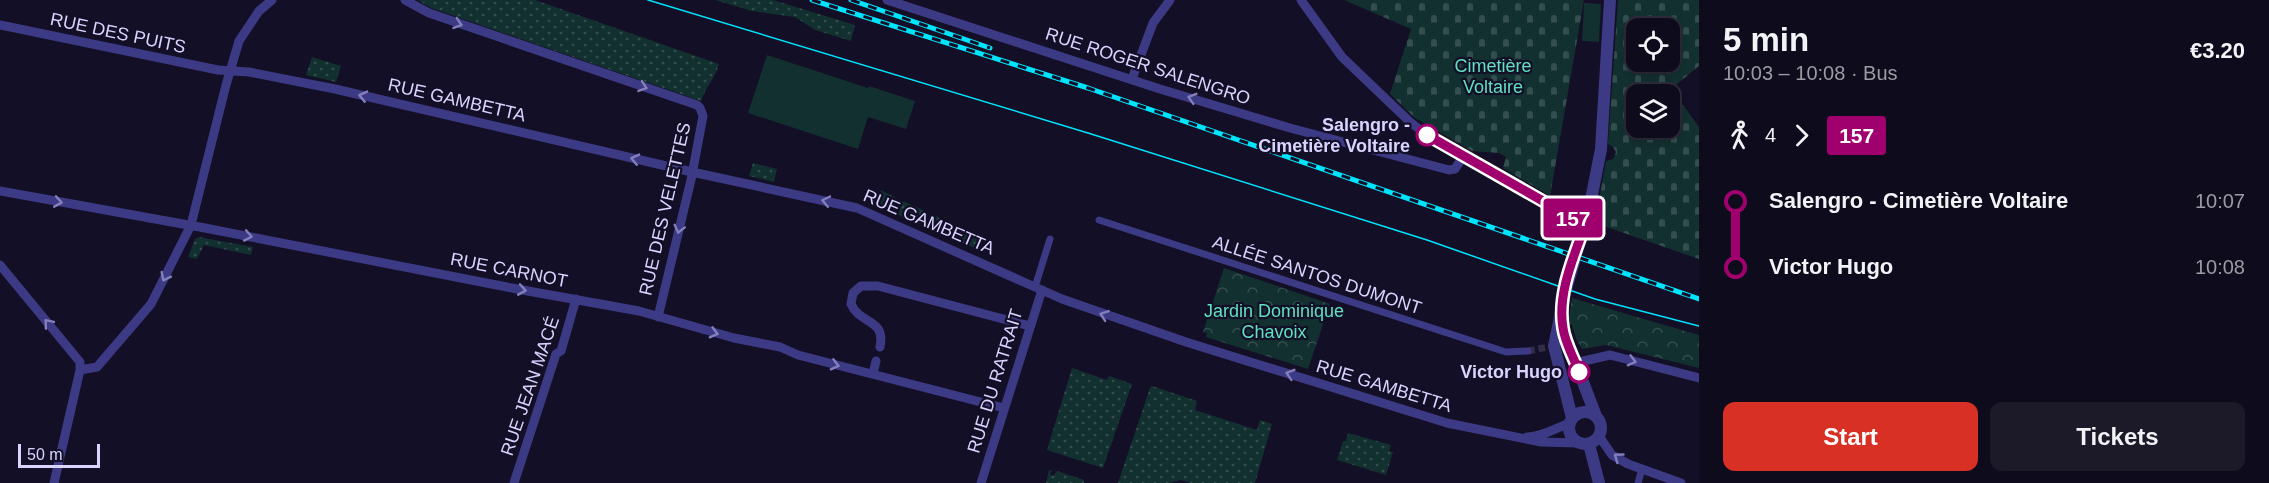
<!DOCTYPE html>
<html lang="en">
<head>
<meta charset="utf-8">
<style>
	:root { --surface:#0e0b1c; --page:#1c1929; --text:#f1f3f6; --muted:#9b9ba3; --line:#2e2b3b; --accent:#d93025 }
	body { margin:0; font-family:Helvetica,sans-serif; background:var(--page); color:var(--text); height:100vh; display:flex; flex-direction:column; font-size:22px; white-space:nowrap }
	* { box-sizing:border-box; margin:0 }
	p { font-size:20px; color:var(--muted) }
	.icon { flex:none; width:33px; height:33px; fill:none; stroke:currentColor; stroke-width:2; stroke-linecap:round; stroke-linejoin:round }
	.map { position:relative; flex:1; overflow:hidden }
	.sheet { display:flex; flex-direction:column; background:var(--surface); width:570px }
	.sheet>* { flex:none }
	.badge { padding:0 12px; border-radius:4px; font-size:21px; line-height:39px }
	.tools { position:absolute; left:1626px; top:18px; display:grid; gap:12px }
	.tools a { display:grid; place-items:center; width:54px; height:54px; border-radius:12px; background:var(--surface); box-shadow:0 3px 9px #0003,0 0 0 2px var(--line); font-size:30px }
	.scale { position:absolute; left:18px; bottom:15px; width:82px; box-sizing:border-box; padding-left:6px; border:3px solid #d9d4ff; border-top:0; font-size:16px; line-height:21px; white-space:nowrap; color:#d9d4ff; -webkit-text-stroke:4px #130f26; paint-order:stroke }
	.map>.badge { position:absolute; translate:-50% -50%; box-shadow:0 0 0 3px #fff }
	.legs { display:flex; align-items:center; gap:9px; height:66px; padding:0 24px; font-size:20px }
	.legs p { margin-inline-start:auto }
	.headline { display:flex; align-items:center; justify-content:space-between; height:102px; padding:0 24px }
	h1 { font-size:33px; font-weight:700; line-height:45px }
	.button { display:flex; gap:12px; margin-top:auto; padding:12px 24px }
	.button a { flex:1; height:69px; border-radius:12px; background:var(--accent); color:#fff; font-size:24px; font-weight:700; line-height:69px; text-align:center }
	.button a+a { background:var(--page); color:var(--text) }
	ul { padding:0 24px; list-style:none }
	li { display:flex; align-items:center; gap:21px; height:66px; font-size:22px }
	li i { display:grid; place-items:center; width:9px; height:100%; margin:0 8px; background:currentColor }
	li i::after { content:''; width:15px; height:15px; margin:-8px; border:4px solid; border-radius:50%; background:var(--surface) }
	li p { margin-inline-start:auto }
	li:first-child i { background:linear-gradient(#0000 50%,currentColor 0) }
	li:last-child i { background:linear-gradient(currentColor 50%,#0000 0) }
	main { display:flex; flex:1; min-height:0 }
	.map>svg:first-child { display:block }
	.grass { fill:url(#grass-dots) }
	.forest { fill:url(#forest-crowns) }
	.cemetery { fill:url(#cemetery-stones); fill-rule:evenodd }
	.pitch { fill:#12302f }
	.lines { fill:none; stroke-linecap:round; stroke-linejoin:round }
	.pedestrian-tunnel { stroke:#312d47; stroke-width:7; stroke-dasharray:7 3.5; stroke-linecap:butt }
	.pedestrian { stroke:#3d3a85; stroke-width:7 }
	.minor { stroke:#3d3a85; stroke-width:9 }
	.tertiary { stroke:#3d3a85; stroke-width:12 }
	.tram { stroke:#00e5ff; stroke-width:1.5 }
	.rail-casing { stroke:#00e5ff; stroke-width:5 }
	.rail { stroke:#130f26; stroke-width:3; stroke-dasharray:9; stroke-linecap:butt }
	.oneway { stroke:#837fbc }
	.line-1-casing { stroke:#fff; stroke-width:14 }
	.line-1 { stroke:#a0006e; stroke-width:9 }
	.stop-1-dot { fill:#fff; stroke:#a0006e; stroke-width:3 }
	.labels { text-anchor:middle; stroke-width:4.5; stroke-linejoin:round; paint-order:stroke }
	.street-label { font-size:18px; fill:#d9d4ff; stroke:#130f26 }
	.park-label { font-size:18px; fill:#5fe0c0; stroke:#130f26 }
	.stop-label { font-size:18px; font-weight:bold; fill:#d9d4ff; stroke:#130f26; text-anchor:end }
</style>
</head>
<body>
<main>
<div class="map">
<svg width="1699" height="483" viewBox="0 0 1699 483">
	<defs>
		<pattern id="grass-dots" width="8" height="8" patternUnits="userSpaceOnUse" patternTransform="scale(1.5)"><rect width="8" height="8" fill="#12302f"/><path d="M2 2h.1M6 6h.1" fill="none" stroke="#344d4e" stroke-width="1.8" stroke-linecap="round"/></pattern>
		<pattern id="forest-crowns" width="20" height="18" patternUnits="userSpaceOnUse" patternTransform="scale(1.5)"><rect width="20" height="18" fill="#12302f"/><path d="M2 6a3 3 0 1 1 6 0M12 15a3 3 0 1 1 6 0" fill="none" stroke="#344d4e"/></pattern>
		<pattern id="cemetery-stones" width="16" height="16" patternUnits="userSpaceOnUse" patternTransform="scale(1.5)"><rect width="16" height="16" fill="#12302f"/><path d="M2 7V4a2 2 0 0 1 4 0v3zM10 15v-3a2 2 0 0 1 4 0v3z" fill="#344d4e"/></pattern>
	</defs>
	<rect width="100%" height="100%" fill="#130f26"/>
	<path class="grass" d="M418 0H535L719 64C715 78 706 87 701 101L431 8Z
		M715 0H773L855 25 851 41 815 30 795 17 752 11Z
		M312 57 341 66 336 82 306 75Z
		M753 163 777 169 774 182 749 176Z
		M881 190 896 198 891 212 878 206 876 203Z
		M903 201 925 211 920 224 898 215Z
		M931 214 954 224 949 237 926 227Z
		M961 227 982 236 977 249 956 240Z
		M199 237 253 247 251 255 204 245 197 259 188 257 195 239Z
		M1072 368 1107 380 1109 376 1132 384 1103 468 1047 450Z
		M1152 386 1197 401 1195 410 1257 430 1260 420 1272 424 1255 483H1191L1181 480 1169 483H1118L1150 388Z
		M1348 433 1391 445 1389 451 1393 452 1386 475 1337 460 1343 441H1346Z
		M1049 470 1052 471 1050 474 1053 476 1057 471 1084 480V483H1046Z"/>
	<path class="forest" d="M1224 268 1330 304 1308 369 1206 337 1207 333 1203 332Z
		M1572 298 1699 335V368L1606 345 1582 349 1577 341 1572 325 1568 324Z"/>
	<path class="cemetery" d="M1344 0H1584L1550 196 1503 168 1506 157 1499 153 1472 151 1415 118 1390 94 1411 29Z
		M1618 0H1699V66L1665 94H1636V128H1670V99L1683 105 1699 127V259L1595 223 1606 161 1613 159 1616 152 1613 147 1608 144ZM1636 28H1670V62H1636Z"/>
	<path class="pitch" d="M1584 3 1601 4 1599 42 1582 41Z
		M767 55 868 88 869 86 915 101 906 129 868 117 858 149 748 113Z"/>
	<g class="lines">
		<path class="pedestrian-tunnel" d="M1528 351 1548 347"/>
		<path class="pedestrian" d="M1099 220 1506 352 1528 351
			M1035 287 1050 239
			M1638 483 1642 469"/>
		<path class="minor" d="M405 0 429 13 697 105 700 108 703 116 691 180 658 317
			M887 0 1160 89 1290 128 1449 170 1455 169 1464 155
			M1301 0 1342 57 1410 122 1427 135 1585 225
			M0 25 218 70 249 72 335 89 692 172 857 208 1062 299 1186 342 1447 423 1541 442 1578 443
			M1132 79 1153 23 1170 0
			M0 191 205 228 517 289 639 311 734 338 780 347 798 355 1004 408
			M0 265 80 362V370L54 483
			M880 347C886 318 860 325 851 304L853 293 861 286H878L1030 326
			M1575 363 1610 355 1699 378
			M80 370 97 367 151 304 191 225 226 85 239 41 259 11 272 0
			M873 374 876 361
			M1599 436 1612 455 1628 464 1681 483
			M1527 437C1542 437 1556 428 1570 423
			M514 483 556 354 561 351 576 299
			M981 483 1042 290"/>
		<path class="tertiary" d="M1562 322 1563 330 1596 416
			M1569 428a16 16 0 1 1 32 0a16 16 0 1 1-32 0Z
			M1572 418 1554 346 1565 293 1589 210 1601 149 1610 0
			M1589 444 1599 483"/>
		<path class="tram" d="M648 0 1088 133 1427 240 1595 299 1699 326"/>
		<g class="rail-casing">
			<path id="rail" d="M812 0 1088 88 1699 299
				M851 0 990 48"/>
		</g>
		<use href="#rail" class="rail"/>
	</g>
	<defs><path id="oneway-chevron" d="M-2-3.5L2.5 0L-2 3.5" fill="none" stroke-width="1.6" stroke-linecap="round" stroke-linejoin="round" transform="scale(1.5)"/></defs>
	<g class="oneway">
		<use href="#oneway-chevron" transform="translate(458 24) rotate(19)"/>
		<use href="#oneway-chevron" transform="translate(643 87) rotate(19)"/>
		<use href="#oneway-chevron" transform="translate(363 96) rotate(-167)"/>
		<use href="#oneway-chevron" transform="translate(1192 98) rotate(-163)"/>
		<use href="#oneway-chevron" transform="translate(635 159) rotate(-167)"/>
		<use href="#oneway-chevron" transform="translate(826 201) rotate(-168)"/>
		<use href="#oneway-chevron" transform="translate(58 202) rotate(10)"/>
		<use href="#oneway-chevron" transform="translate(679 229) rotate(104)"/>
		<use href="#oneway-chevron" transform="translate(248 236) rotate(11)"/>
		<use href="#oneway-chevron" transform="translate(165 277) rotate(117)"/>
		<use href="#oneway-chevron" transform="translate(522 290) rotate(10)"/>
		<use href="#oneway-chevron" transform="translate(1104 315) rotate(-161)"/>
		<use href="#oneway-chevron" transform="translate(48 323) rotate(-130)"/>
		<use href="#oneway-chevron" transform="translate(714 333) rotate(15)"/>
		<use href="#oneway-chevron" transform="translate(1632 361) rotate(15)"/>
		<use href="#oneway-chevron" transform="translate(835 365) rotate(14)"/>
		<use href="#oneway-chevron" transform="translate(1290 374) rotate(-163)"/>
		<use href="#oneway-chevron" transform="translate(1618 457) rotate(-144)"/>
	</g>
	<g class="lines">
		<g class="line-1-casing">
			<path id="line-1" d="M1427 135 1585 225C1574 256 1557 294 1563 328 1565 343 1574 358 1579 372"/>
		</g>
		<use href="#line-1" class="line-1"/>
	</g>
	<g class="stop-1-dot">
		<circle cx="1427" cy="135" r="10"/>
		<circle cx="1579" cy="372" r="10"/>
	</g>
	<g class="labels">
		<g class="street-label">
			<text transform="translate(118 33) rotate(12)" y="6">RUE DES PUITS</text>
			<text transform="translate(1148 66) rotate(18)" y="6">RUE ROGER SALENGRO</text>
			<text transform="translate(457 100) rotate(13)" y="6">RUE GAMBETTA</text>
			<text transform="translate(665 209) rotate(-77)" y="6">RUE DES VELETTES</text>
			<text transform="translate(929 222) rotate(23)" y="6">RUE GAMBETTA</text>
			<text transform="translate(509 270) rotate(11)" y="6">RUE CARNOT</text>
			<text transform="translate(1317 275) rotate(18)" y="6">ALLÉE SANTOS DUMONT</text>
			<text transform="translate(995 381) rotate(-73)" y="6">RUE DU RATRAIT</text>
			<text transform="translate(530 386) rotate(-71)" y="6">RUE JEAN MACÉ</text>
			<text transform="translate(1384 386) rotate(17)" y="6">RUE GAMBETTA</text>
		</g>
		<g class="park-label">
			<text x="1493" y="72">Cimetière<tspan x="1493" dy="21">Voltaire</tspan></text>
			<text x="1274" y="317">Jardin Dominique<tspan x="1274" dy="21">Chavoix</tspan></text>
		</g>
		<g class="stop-label">
			<text x="1410" y="131">Salengro -<tspan x="1410" dy="21">Cimetière Voltaire</tspan></text>
			<text x="1562" y="378">Victor Hugo</text>
		</g>
	</g>
</svg>
<div class="tools">
<a><svg class="icon" aria-label="locate" viewBox="0 0 24 24"><circle cx="12" cy="12" r="6"/><path d="M12 2v4M12 18v4M2 12h4M18 12h4"/></svg></a>
<a><svg class="icon" aria-label="layers" viewBox="0 0 24 24"><path d="M12 4l9 5-9 5-9-5zM3 14l9 5 9-5"/></svg></a>
</div>
<div class="scale">50 m</div>
<b class="badge" style="left:1573px;top:218px;background:#a0006e;color:#fff">157</b>
</div>
<section class="sheet">
<div class="headline"><div><h1>5 min</h1><p>10:03 – 10:08 · Bus</p></div><b>€3.20</b></div>
<div class="legs"><svg class="icon" aria-label="walk" viewBox="0 0 24 24"><circle cx="13" cy="4" r="2"/><path d="M13 8l-2 6 4 7M11 14l-3 7M7 12l3-4h3l4 4"/></svg>4<svg class="icon" aria-label="forward" viewBox="0 0 24 24"><path d="M9 5l7 7-7 7"/></svg><b class="badge" style="background:#a0006e;color:#fff">157</b></div>
<ul>
<li><i style="color:#a0006e"></i><b>Salengro - Cimetière Voltaire</b><p>10:07</p></li>
<li><i style="color:#a0006e"></i><b>Victor Hugo</b><p>10:08</p></li>
</ul>
<div class="button"><a>Start</a><a>Tickets</a></div>
</section>
</main>
</body>
</html>
